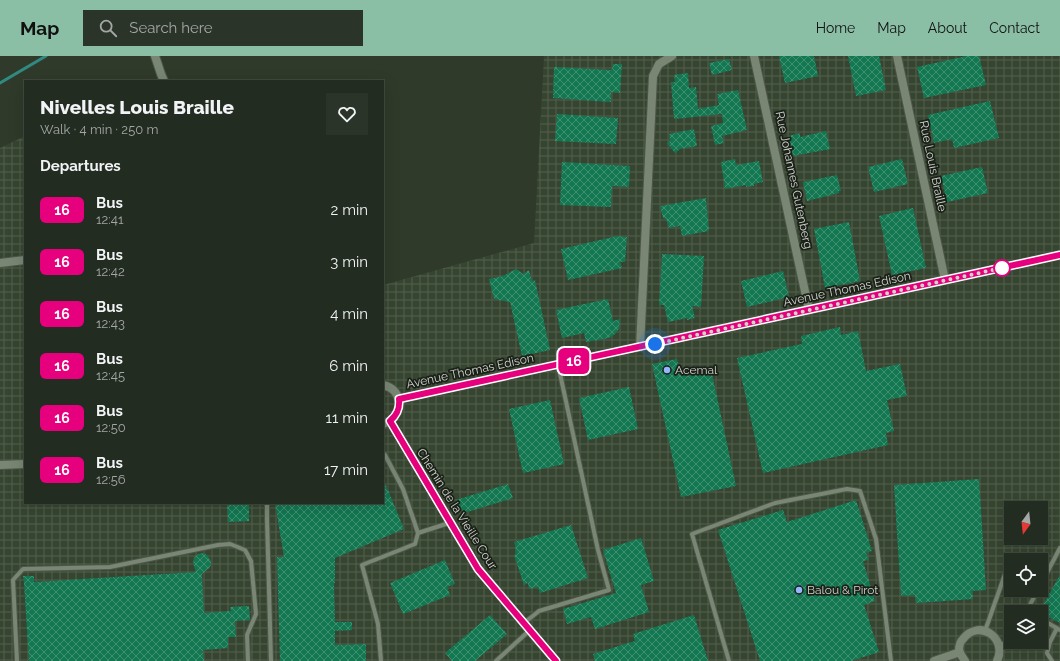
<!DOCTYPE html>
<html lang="en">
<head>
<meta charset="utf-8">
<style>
	:root { --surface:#232c20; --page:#2b3429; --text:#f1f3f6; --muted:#a3a7a5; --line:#40483e; --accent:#8abfa5 }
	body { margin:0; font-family:Raleway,sans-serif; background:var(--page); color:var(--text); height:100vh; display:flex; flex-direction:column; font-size:15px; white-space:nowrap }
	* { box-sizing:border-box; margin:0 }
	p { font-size:13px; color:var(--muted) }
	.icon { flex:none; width:22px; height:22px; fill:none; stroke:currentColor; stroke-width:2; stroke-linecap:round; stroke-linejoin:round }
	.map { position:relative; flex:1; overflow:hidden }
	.side { position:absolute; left:24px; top:24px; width:360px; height:424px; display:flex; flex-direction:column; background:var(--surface); border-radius:0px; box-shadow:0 4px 16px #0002,0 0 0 1px var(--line) }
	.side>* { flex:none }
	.badge { padding:0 8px; border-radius:6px; font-size:14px; line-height:26px }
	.needle { width:26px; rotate:195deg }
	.controls { position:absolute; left:1004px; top:445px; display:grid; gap:8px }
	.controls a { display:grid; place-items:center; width:44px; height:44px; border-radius:0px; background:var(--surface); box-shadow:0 4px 16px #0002,0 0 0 1px var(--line); font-size:20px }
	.you { position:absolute; width:20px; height:20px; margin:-10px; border:3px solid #fff; border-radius:50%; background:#1a73e8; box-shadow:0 0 0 6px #1a73e833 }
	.map>.badge { position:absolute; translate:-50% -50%; box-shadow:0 0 0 2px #fff }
	h2 { padding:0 16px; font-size:15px; line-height:36px }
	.round { display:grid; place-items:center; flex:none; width:42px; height:42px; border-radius:0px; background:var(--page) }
	.headline { display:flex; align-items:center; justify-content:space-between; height:68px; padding:0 16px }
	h1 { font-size:19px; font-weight:800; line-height:30px }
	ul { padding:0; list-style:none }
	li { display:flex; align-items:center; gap:12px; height:52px; padding:0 16px }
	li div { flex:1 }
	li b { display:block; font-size:15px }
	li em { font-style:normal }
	li .badge { min-width:44px; font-weight:700; text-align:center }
	header { display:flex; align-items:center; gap:24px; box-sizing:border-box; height:56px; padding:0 20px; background:var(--accent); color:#111 }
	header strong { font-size:19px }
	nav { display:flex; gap:22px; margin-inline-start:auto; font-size:14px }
	.search { width:280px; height:36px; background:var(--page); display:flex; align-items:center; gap:10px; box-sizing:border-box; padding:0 14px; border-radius:0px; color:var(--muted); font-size:15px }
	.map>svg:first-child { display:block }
	.industrial { fill:url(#industrial-grid); fill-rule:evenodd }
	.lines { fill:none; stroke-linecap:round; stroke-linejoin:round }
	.stream { stroke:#308a82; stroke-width:3 }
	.building { fill:url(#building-cross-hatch) }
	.lane-casing { stroke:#4e5749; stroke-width:6 }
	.street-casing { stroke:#4e5749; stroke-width:10 }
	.lane { stroke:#798674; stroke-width:4 }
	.street { stroke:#798674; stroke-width:8 }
	.line-casing { stroke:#fff; stroke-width:9 }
	.line { stroke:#e6007e; stroke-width:6 }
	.walk { stroke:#cdd4ca; stroke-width:4; stroke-dasharray:0 7.2 }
	.stop-dot { fill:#fff; stroke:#e6007e; stroke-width:2 }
	.poi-dot { fill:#95b6fd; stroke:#1b2018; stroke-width:1.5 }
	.labels { text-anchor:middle; stroke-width:3.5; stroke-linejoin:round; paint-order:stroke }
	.street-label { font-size:12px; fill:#cdd4ca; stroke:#1b2018 }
	.poi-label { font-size:12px; fill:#cdd4ca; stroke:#1b2018; text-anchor:start }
</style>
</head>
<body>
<header>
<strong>Map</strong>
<div class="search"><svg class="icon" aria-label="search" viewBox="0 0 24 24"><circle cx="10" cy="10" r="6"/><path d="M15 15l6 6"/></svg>Search here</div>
<nav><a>Home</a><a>Map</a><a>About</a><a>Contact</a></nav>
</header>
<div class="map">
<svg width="1060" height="605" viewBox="0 0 1060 605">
	<defs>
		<pattern id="industrial-grid" width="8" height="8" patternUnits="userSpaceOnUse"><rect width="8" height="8" fill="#364530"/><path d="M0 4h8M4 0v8" fill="none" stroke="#525f4d"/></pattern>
		<pattern id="building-cross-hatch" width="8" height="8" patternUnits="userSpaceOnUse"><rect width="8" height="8" fill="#137752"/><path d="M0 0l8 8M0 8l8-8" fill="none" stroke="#3f9071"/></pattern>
	</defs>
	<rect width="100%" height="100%" fill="#2f3a2a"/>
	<path class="industrial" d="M544 0H1060V605H0V92L25 80V447H383V229L534 187ZM1011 452H1041V482H1011ZM1011 504H1041V534H1011ZM1011 556H1041V586H1011Z"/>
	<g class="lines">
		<path class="stream" d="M0 27 46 0"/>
	</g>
	<path class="building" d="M779 0H814L818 20 785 27Z
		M848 0H879L886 34 856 40Z
		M967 0H979L986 29 924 42 917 11Z
		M729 3 732 14 712 19 709 7Z
		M613 8H622L620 37 611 36V46L553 42 554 11 612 14Z
		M688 17 689 32 696 31 698 53 719 49 717 38 738 34 747 74 722 80 724 87 715 89 711 70 723 67 722 58 674 63 671 26H675L674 19Z
		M990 45 999 82 954 92 952 83 934 87 928 59Z
		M557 58 618 62 616 88 555 85Z
		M694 73 697 90 680 93 675 97 667 87 670 85 669 78Z
		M826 75 830 93 793 100 789 80 800 77V81Z
		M735 103 736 109 759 105 763 126 754 128V130L746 131V129L725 133 721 106Z
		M902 103 908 128 874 136 868 111Z
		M562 106 630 110 629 131 612 130 611 151 560 149Z
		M982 111 988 137 947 146 941 120Z
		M837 119 841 135H839V137L807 145 803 126Z
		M706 142 709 175 682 180 680 170 669 172 666 163 663 162 660 150Z
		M913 152 926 212 892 219 879 160Z
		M849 166 860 225 825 232 814 173Z
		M615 180 627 181 625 206H620L622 212 568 224 561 193 613 181Z
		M662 198 704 200 701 251 692 250 695 262 687 264V262L668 266 664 249H659Z
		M516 213 523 218 529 214 532 225 535 224 550 294 522 300 510 246 494 243 489 223 503 220Z
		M783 215 789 241 747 251 741 225Z
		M608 243 613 265 620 263 619 273 615 278 609 282 586 286 584 277 562 282 556 254Z
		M840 271 841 279 858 275 866 315 900 308 907 340 887 344 894 375 886 377 888 389 763 417 737 302 802 288 801 280Z
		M677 303 681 320 711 313 736 430 681 441 652 308Z
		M629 331 638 373 588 384 579 342Z
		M550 344 564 408 523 417 509 353Z
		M383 422 404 473 335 502V527H334L335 566H352V574L335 575V589L366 588V605H280L277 501H284L275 447H383Z
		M979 423 986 534 972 535 973 543 916 547 915 539 901 540 894 429Z
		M508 428 513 442 464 457 456 444Z
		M856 444 872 495 866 497 869 504 863 505 875 545 864 549 879 596 851 605H760L718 474 783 454 787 466Z
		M227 447H249V465L228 466Z
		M571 469 588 522 540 537 538 531 529 533 528 527 524 529 514 499 516 498 515 493H516L514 486Z
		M641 482 654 525 641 529 649 556 595 573 591 561 567 568 563 553 616 537 603 494Z
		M203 497 207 499 211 505V509L209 512 202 518 204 557 231 555 230 551 249 550 250 564 235 565 236 581H228V592L203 594 204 605H29L24 527 23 520H34V526L196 516 193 507 194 502 198 498Z
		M445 504 455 528 447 531 450 539 403 558 390 527Z
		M1060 519V567L1041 557V556H1039Z
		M490 559 507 578 475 605H452L445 597Z
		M694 559 708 605H595L593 598 635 585 633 578Z"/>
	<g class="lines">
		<g class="lane-casing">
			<path id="lane" d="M383 397 385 399 403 433 418 477
				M267 447V463L271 605
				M1041 528 1060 492
				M1026 556 1038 534
				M1041 563 1060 574
				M524 567 539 555 609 534 598 494 559 313
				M985 575 1010 504
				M999 590 1008 585 1011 580
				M17 605 13 524 23 513 110 511 218 489 230 488 245 494 251 505 256 558 247 579 248 605
				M381 605 378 568 362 509 415 488 418 477 449 467
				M496 605 530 574
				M729 605 692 478 775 447 847 433 860 435 876 483 891 605
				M1052 605 1047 597 1050 586 1057 572"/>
		</g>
		<g class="street-casing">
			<path id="street" d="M155 0 161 18 164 25
				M754 0 809 254
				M897 0 945 224
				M0 207 25 204
				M640 291 653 20 659 8 672 0
				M383 329C405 334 404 361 383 368
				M399 343 1060 199
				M390 365 478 513 556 605
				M0 409 25 408
				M934 605 960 596
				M965 605C963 602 960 598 959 594 959 590 960 586 963 583 979 562 1008 582 997 605"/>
		</g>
		<use href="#lane" class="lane"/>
		<use href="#street" class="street"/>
	</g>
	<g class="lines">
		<g class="line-casing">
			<path id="line" d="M556 605 478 513 390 365C397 359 400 353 399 343L1060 199"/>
		</g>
		<use href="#line" class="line"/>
		<path class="walk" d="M655 288 1002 212"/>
	</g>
	<circle class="stop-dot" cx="1002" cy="212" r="8"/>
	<g class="poi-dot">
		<circle cx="667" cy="314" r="4"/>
		<circle cx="799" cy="534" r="4"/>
	</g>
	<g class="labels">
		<g class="street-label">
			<text transform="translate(933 110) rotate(78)" y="4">Rue Louis Braille</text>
			<text transform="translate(794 124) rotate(78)" y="4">Rue Johannes Gutenberg</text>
			<text transform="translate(847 233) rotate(-12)" y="4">Avenue Thomas Edison</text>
			<text transform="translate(470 315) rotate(-12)" y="4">Avenue Thomas Edison</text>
			<text transform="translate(457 453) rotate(58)" y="4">Chemin de la Vieille Cour</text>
		</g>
		<g class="poi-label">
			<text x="675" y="318">Acemal</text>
			<text x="807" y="538">Balou &amp; Pirot</text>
		</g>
	</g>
</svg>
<div class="controls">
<a><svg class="needle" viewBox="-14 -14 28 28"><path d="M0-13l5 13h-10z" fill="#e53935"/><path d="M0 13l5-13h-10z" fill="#a3a7a5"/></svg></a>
<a><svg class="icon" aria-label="locate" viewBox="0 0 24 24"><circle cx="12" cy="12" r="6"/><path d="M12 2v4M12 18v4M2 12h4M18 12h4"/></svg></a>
<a><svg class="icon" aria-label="layers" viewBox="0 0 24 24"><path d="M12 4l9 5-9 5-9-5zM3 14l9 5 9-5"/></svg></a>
</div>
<div class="you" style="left:655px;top:288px"></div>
<b class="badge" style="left:574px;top:305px;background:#e6007e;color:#fff">16</b>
<section class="side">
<div class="headline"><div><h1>Nivelles Louis Braille</h1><p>Walk · 4 min · 250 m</p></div><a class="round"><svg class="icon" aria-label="heart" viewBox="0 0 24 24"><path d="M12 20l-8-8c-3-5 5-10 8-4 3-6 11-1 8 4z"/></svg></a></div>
<h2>Departures</h2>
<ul>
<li><span class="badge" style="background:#e6007e;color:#fff">16</span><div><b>Bus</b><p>12:41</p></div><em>2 min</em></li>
<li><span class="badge" style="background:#e6007e;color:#fff">16</span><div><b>Bus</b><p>12:42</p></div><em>3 min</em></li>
<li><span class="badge" style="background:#e6007e;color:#fff">16</span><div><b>Bus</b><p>12:43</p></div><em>4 min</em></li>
<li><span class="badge" style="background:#e6007e;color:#fff">16</span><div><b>Bus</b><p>12:45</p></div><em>6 min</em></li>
<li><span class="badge" style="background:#e6007e;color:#fff">16</span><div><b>Bus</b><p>12:50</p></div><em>11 min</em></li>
<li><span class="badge" style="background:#e6007e;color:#fff">16</span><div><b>Bus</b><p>12:56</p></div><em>17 min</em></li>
</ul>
</section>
</div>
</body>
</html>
